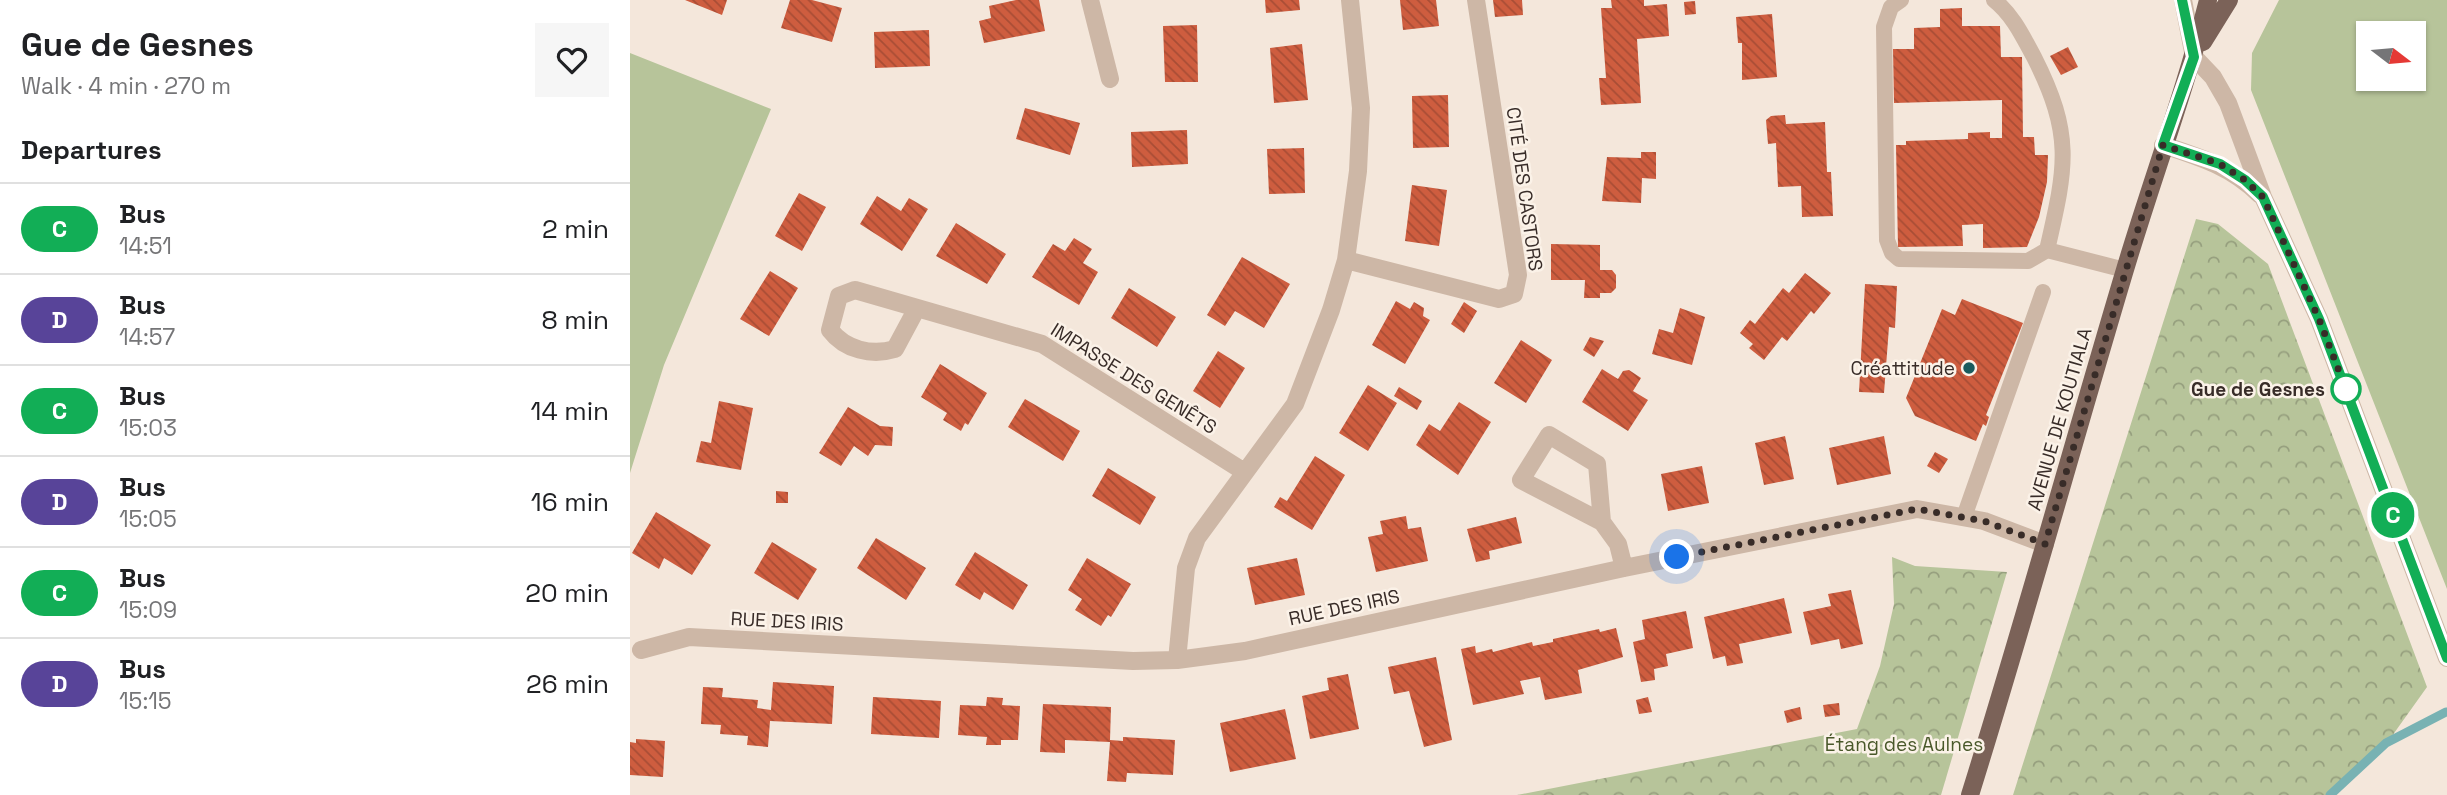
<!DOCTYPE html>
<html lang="en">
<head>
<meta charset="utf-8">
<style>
	:root { --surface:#fff; --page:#f6f6f6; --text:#202124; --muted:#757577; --line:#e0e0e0 }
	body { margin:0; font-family:"Space Grotesk",sans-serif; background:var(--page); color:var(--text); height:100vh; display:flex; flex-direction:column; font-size:26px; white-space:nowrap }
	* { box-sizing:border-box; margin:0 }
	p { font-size:23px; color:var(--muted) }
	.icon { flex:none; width:38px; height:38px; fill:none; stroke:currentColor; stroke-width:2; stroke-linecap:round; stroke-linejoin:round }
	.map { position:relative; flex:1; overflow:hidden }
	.drawer { display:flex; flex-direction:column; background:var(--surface); width:630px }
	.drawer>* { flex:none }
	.badge { padding:0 14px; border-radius:23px; font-size:24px; line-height:46px }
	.needle { width:46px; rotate:106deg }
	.buttons { position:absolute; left:1726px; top:21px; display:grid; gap:14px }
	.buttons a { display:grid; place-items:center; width:70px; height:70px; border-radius:0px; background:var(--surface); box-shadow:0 2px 5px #0004; font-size:35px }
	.you { position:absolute; width:35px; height:35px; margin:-18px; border:5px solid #fff; border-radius:50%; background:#1a73e8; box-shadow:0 0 0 10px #1a73e833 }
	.map>.badge { position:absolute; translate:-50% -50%; box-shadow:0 0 0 4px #fff }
	h2 { padding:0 21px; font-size:26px; line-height:63px }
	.round { display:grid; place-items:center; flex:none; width:74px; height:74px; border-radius:0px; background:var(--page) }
	.head { display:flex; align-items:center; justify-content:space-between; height:119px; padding:0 21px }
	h1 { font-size:33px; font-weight:700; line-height:52px }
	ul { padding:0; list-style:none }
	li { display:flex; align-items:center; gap:21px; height:91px; padding:0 21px; border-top:2px solid var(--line) }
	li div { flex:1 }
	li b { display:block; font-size:26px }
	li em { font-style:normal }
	li .badge { min-width:77px; font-weight:700; text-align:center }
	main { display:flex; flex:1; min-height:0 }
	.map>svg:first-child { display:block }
	.grass { fill:#b7c49a; fill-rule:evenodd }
	.forest { fill:url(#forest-crowns) }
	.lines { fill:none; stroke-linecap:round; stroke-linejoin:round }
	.stream { stroke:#78b2b3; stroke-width:9 }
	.building { fill:url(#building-back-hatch) }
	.service { stroke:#cdb7a6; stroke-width:16 }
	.minor { stroke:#cdb7a6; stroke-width:18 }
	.tertiary { stroke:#cdb7a6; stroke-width:18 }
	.primary { stroke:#7b6258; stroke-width:18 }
	.line-casing { stroke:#fff; stroke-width:16 }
	.line { stroke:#12ae56; stroke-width:10 }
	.walk { stroke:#382c28; stroke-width:7; stroke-dasharray:0 12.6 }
	.poi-dot { fill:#1a5b5d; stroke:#fbf2e8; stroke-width:2.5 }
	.stop-dot { fill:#fff; stroke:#12ae56; stroke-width:3.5 }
	.labels { text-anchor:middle; stroke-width:5; stroke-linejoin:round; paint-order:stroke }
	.street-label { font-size:19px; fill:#382c28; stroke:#fbf2e8 }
	.poi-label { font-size:19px; fill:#382c28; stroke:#fbf2e8; text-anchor:end }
	.stop-label { font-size:19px; font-weight:bold; fill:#382c28; stroke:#fbf2e8; text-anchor:end }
	.park-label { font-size:19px; fill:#49582a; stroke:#fbf2e8 }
</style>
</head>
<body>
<main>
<section class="drawer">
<div class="head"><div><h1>Gue de Gesnes</h1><p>Walk · 4 min · 270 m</p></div><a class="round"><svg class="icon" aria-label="heart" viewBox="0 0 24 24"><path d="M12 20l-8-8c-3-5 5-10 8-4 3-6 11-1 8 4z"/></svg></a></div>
<h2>Departures</h2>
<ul>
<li><span class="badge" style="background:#12ae56;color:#fff">C</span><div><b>Bus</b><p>14:51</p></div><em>2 min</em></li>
<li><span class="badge" style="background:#584499;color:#fff">D</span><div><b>Bus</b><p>14:57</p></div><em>8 min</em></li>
<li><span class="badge" style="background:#12ae56;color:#fff">C</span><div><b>Bus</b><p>15:03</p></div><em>14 min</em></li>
<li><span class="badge" style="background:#584499;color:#fff">D</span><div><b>Bus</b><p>15:05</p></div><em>16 min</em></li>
<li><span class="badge" style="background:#12ae56;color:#fff">C</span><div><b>Bus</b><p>15:09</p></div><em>20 min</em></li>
<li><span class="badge" style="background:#584499;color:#fff">D</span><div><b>Bus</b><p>15:15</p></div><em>26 min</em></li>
</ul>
</section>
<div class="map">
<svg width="1817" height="795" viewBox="0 0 1817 795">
	<defs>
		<pattern id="forest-crowns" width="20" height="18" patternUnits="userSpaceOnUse" patternTransform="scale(1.75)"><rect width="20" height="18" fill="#b7c49a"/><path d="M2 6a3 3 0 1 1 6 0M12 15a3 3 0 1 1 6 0" fill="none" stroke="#969f7e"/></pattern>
		<pattern id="building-back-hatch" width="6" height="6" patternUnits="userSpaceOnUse" patternTransform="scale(1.75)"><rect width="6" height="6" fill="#ce5d3f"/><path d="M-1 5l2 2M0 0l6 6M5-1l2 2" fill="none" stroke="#a84d35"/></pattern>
	</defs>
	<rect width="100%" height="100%" fill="#f4e7db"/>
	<path class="grass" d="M1649 0H1817V589L1621 90 1622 53ZM1783 33V79H1738V33Z
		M0 53 141 109 34 365 0 473Z"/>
	<path class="forest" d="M1566 219 1588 224 1638 264 1797 687 1757 743 1700 795H1383Z
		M1262 557 1285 566 1377 572 1311 795H887L1227 729 1250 666 1264 604Z"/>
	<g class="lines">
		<path class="stream" d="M1700 795 1756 743 1816 712"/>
	</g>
	<path class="building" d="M55 0H97L92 15Z
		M160 0H182L212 8 202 42 151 28Z
		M386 0H409L415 31 354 43 349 21 361 18 359 6Z
		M635 0H669L670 10 636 13Z
		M770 0H806L809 26 773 30Z
		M863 0H892L893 15 865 17Z
		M981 0H1014V6L1037 4 1039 36 1007 39 1011 103 971 105 969 78H976L971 8H982Z
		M1065 1 1066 14 1055 15 1054 2Z
		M1332 8V26H1370L1371 57H1392L1393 137H1404L1405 155H1418L1417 182 1409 217 1397 247 1353 248V224L1332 225 1333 246 1268 247 1266 145H1276V141L1338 139V133L1360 132V138H1372V100L1264 103 1263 49H1284V28L1310 27V9Z
		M1142 14 1147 77 1112 80V43H1108L1106 17Z
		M567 25 568 82H535L533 26Z
		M299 30 300 66 245 68 244 32Z
		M672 44 678 100 644 103 640 48Z
		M1438 47 1448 67 1431 75 1420 56Z
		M818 95 819 147 783 148 782 96Z
		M395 108 450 123 440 155 386 139Z
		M1155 115 1156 124 1195 122 1197 172H1201L1203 216 1172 217 1171 186 1148 187 1146 143 1138 144 1136 120 1141 116Z
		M557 130 558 164 502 167 501 132Z
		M674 148 675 193 639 194 637 149Z
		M1011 152H1026V179L1012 178 1011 203 972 201 977 157 1011 158Z
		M782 185 817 190 809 246 775 241Z
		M169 193 196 207 172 251 145 236Z
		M247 196 271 211 279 198 298 209 272 251 230 224Z
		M326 223 376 254 357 284 306 256Z
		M444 238 462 249 453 263 468 272 449 305 402 277 423 244 435 251Z
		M921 244 970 245V270H982L986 275V288L981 293H970V298H954L955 280H921Z
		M612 257 660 284 634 328 605 311 595 326 577 315Z
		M140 271 168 288 139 336 110 319Z
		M1175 273 1201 293 1184 314 1181 311 1157 341 1152 337 1134 360 1119 348 1123 344 1110 333 1120 320 1125 324 1153 288 1159 293Z
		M1235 284 1267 286 1265 328 1259 327 1254 393 1229 392Z
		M499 288 546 317 527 347 481 318Z
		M1332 299 1393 323 1356 415 1359 417 1356 426 1353 424 1346 441 1285 416 1276 398 1312 309 1325 315Z
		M766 301 780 309 784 302 794 308 793 316 800 320 775 364 742 345Z
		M834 302 847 311 834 333 821 324Z
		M1050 308 1075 317 1062 365 1022 354 1029 329 1043 333Z
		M960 337 974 341 964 357 953 350Z
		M891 340 922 360 896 403 864 383Z
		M588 351 615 368 590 408 563 391Z
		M310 364 357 393 338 425 335 423 331 431 313 420 317 413 291 397Z
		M972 369 988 379 993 371 999 370 1011 378 1003 391 1018 400 998 431 952 402Z
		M738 385 767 403 738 451 709 433Z
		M769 387 792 401 787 410 764 396Z
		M395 399 450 431 433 461 378 427Z
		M89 401 123 408 111 470 66 462 71 441 81 443Z
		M829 402 861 422 828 475 786 445 799 424 810 431Z
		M218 407 250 426 263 427 262 446 245 445 238 456 224 446 211 466 189 453Z
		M1155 436 1164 479 1134 485 1125 443Z
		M1254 436 1261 474 1207 485 1199 448Z
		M1305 452 1318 459 1309 473 1297 466Z
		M685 456 715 475 682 530 644 507 650 497 657 501Z
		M1072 466 1079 503 1038 511 1031 474Z
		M478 468 526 497 510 525 462 496Z
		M146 491 158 492V503H146Z
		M26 512 81 545 62 575 34 558 29 569 2 553Z
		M776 516 778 529 791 527 798 561 746 572 738 537 753 534 750 521Z
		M886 517 892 543 859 551 860 559 846 562 837 529Z
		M246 538 296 568 276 600 227 568Z
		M142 542 187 569 168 600 124 573Z
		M345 552 398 585 383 610 354 592 350 600 325 585Z
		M457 558 501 584 481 617 478 615 471 626 445 610 452 599 438 590Z
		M667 558 675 595 625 605 617 568Z
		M1221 590 1233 644 1211 649 1209 639 1181 645 1173 612 1201 606 1198 594Z
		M1154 598 1162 633 1109 644 1113 663 1097 666 1095 656 1083 659 1074 617Z
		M1056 611 1063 648 1036 654 1038 666 1024 669 1025 680 1011 682 1003 642 1015 639 1012 620Z
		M986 628 993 657 948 670 952 693 915 700 910 677 890 681 894 694 843 705 831 649 845 646 846 653 862 649 863 652 902 642 903 646 923 642V639L969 629 970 632Z
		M806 657 822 740 794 747 779 691 764 694 758 667Z
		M718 674 729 729 680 739 672 696 699 690 697 678Z
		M143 682 204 686 202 724 140 721 138 747 117 745 118 736 90 734 91 725 71 724 73 687 93 688 92 697 128 700 127 708 141 710Z
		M243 697 311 701 309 738 241 734Z
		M357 697 373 698 372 705 390 706 388 740H371V745H356L357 737 328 735 330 705 356 706Z
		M1018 697 1022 712 1009 714 1006 700Z
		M1209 703 1210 715 1195 717 1193 705Z
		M413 704 481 707 480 740 493 741V737L545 740 543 775 497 773 496 782 477 781 480 742 435 740V753L410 752Z
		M1170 707 1172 719 1157 723 1154 711Z
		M655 709 666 759 600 772 590 723Z
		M6 739 35 741 33 777 0 775V742L6 743Z"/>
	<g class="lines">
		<path class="service" d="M1271 0 1261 7 1254 27 1257 240 1262 253 1269 259 1398 261 1417 250 1495 270
			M1364 0C1383 15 1393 37 1404 57 1444 136 1436 167 1417 250
			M1334 517 1413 292"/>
		<path class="minor" d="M460 0 480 79
			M716 260 869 299 884 294 888 275 846 0
			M287 308 265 349C242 356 215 350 200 330L209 296 225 290 412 344 613 471
			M972 522 891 480 919 435 967 464 972 522 988 544 994 568
			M11 650 59 637 503 661 547 660 615 651 994 568 1287 509 1354 521 1415 544
			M547 660 556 568 567 538 665 404 701 310 716 260 728 171 731 108 720 0"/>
		<path class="tertiary" d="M1553 0 1564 57 1583 77 1598 103 1633 197 1689 319 1817 658
			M1533 145C1570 157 1602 167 1630 195"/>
		<path class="primary" d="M1573 42 1599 0
			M1340 795C1394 622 1442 447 1494 273 1521 182 1555 92 1578 0"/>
	</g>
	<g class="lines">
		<g class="line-casing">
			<path id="line" d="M1552 0 1564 57 1533 145 1590 164 1615 180 1633 197 1689 319 1817 658"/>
		</g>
		<use href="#line" class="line"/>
		<path class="walk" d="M1047 557 1287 509 1354 521 1415 544 1533 145 1590 164 1615 180 1633 197 1689 319 1719 397 1716 389"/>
	</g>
	<circle class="poi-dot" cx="1339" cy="368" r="7"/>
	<circle class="stop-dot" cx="1716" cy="389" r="14"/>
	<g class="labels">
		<g class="street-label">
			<text transform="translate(895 189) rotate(82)" y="7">CITÉ DES CASTORS</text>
			<text transform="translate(504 378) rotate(32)" y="7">IMPASSE DES GENÊTS</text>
			<text transform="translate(1429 419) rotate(-74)" y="7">AVENUE DE KOUTIALA</text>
			<text transform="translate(714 607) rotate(-12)" y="7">RUE DES IRIS</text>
			<text transform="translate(157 621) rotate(3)" y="7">RUE DES IRIS</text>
		</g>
		<g class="poi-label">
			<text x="1325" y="375">Créattitude</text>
		</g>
		<g class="stop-label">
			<text x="1695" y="396">Gue de Gesnes</text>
		</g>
		<g class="park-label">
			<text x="1274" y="751">Étang des Aulnes</text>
		</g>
	</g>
</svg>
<div class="buttons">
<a><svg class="needle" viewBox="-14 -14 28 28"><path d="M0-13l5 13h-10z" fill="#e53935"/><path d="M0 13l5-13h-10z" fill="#757577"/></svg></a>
</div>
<div class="you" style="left:1047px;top:557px"></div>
<b class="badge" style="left:1763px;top:515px;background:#12ae56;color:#fff">C</b>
</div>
</main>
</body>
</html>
